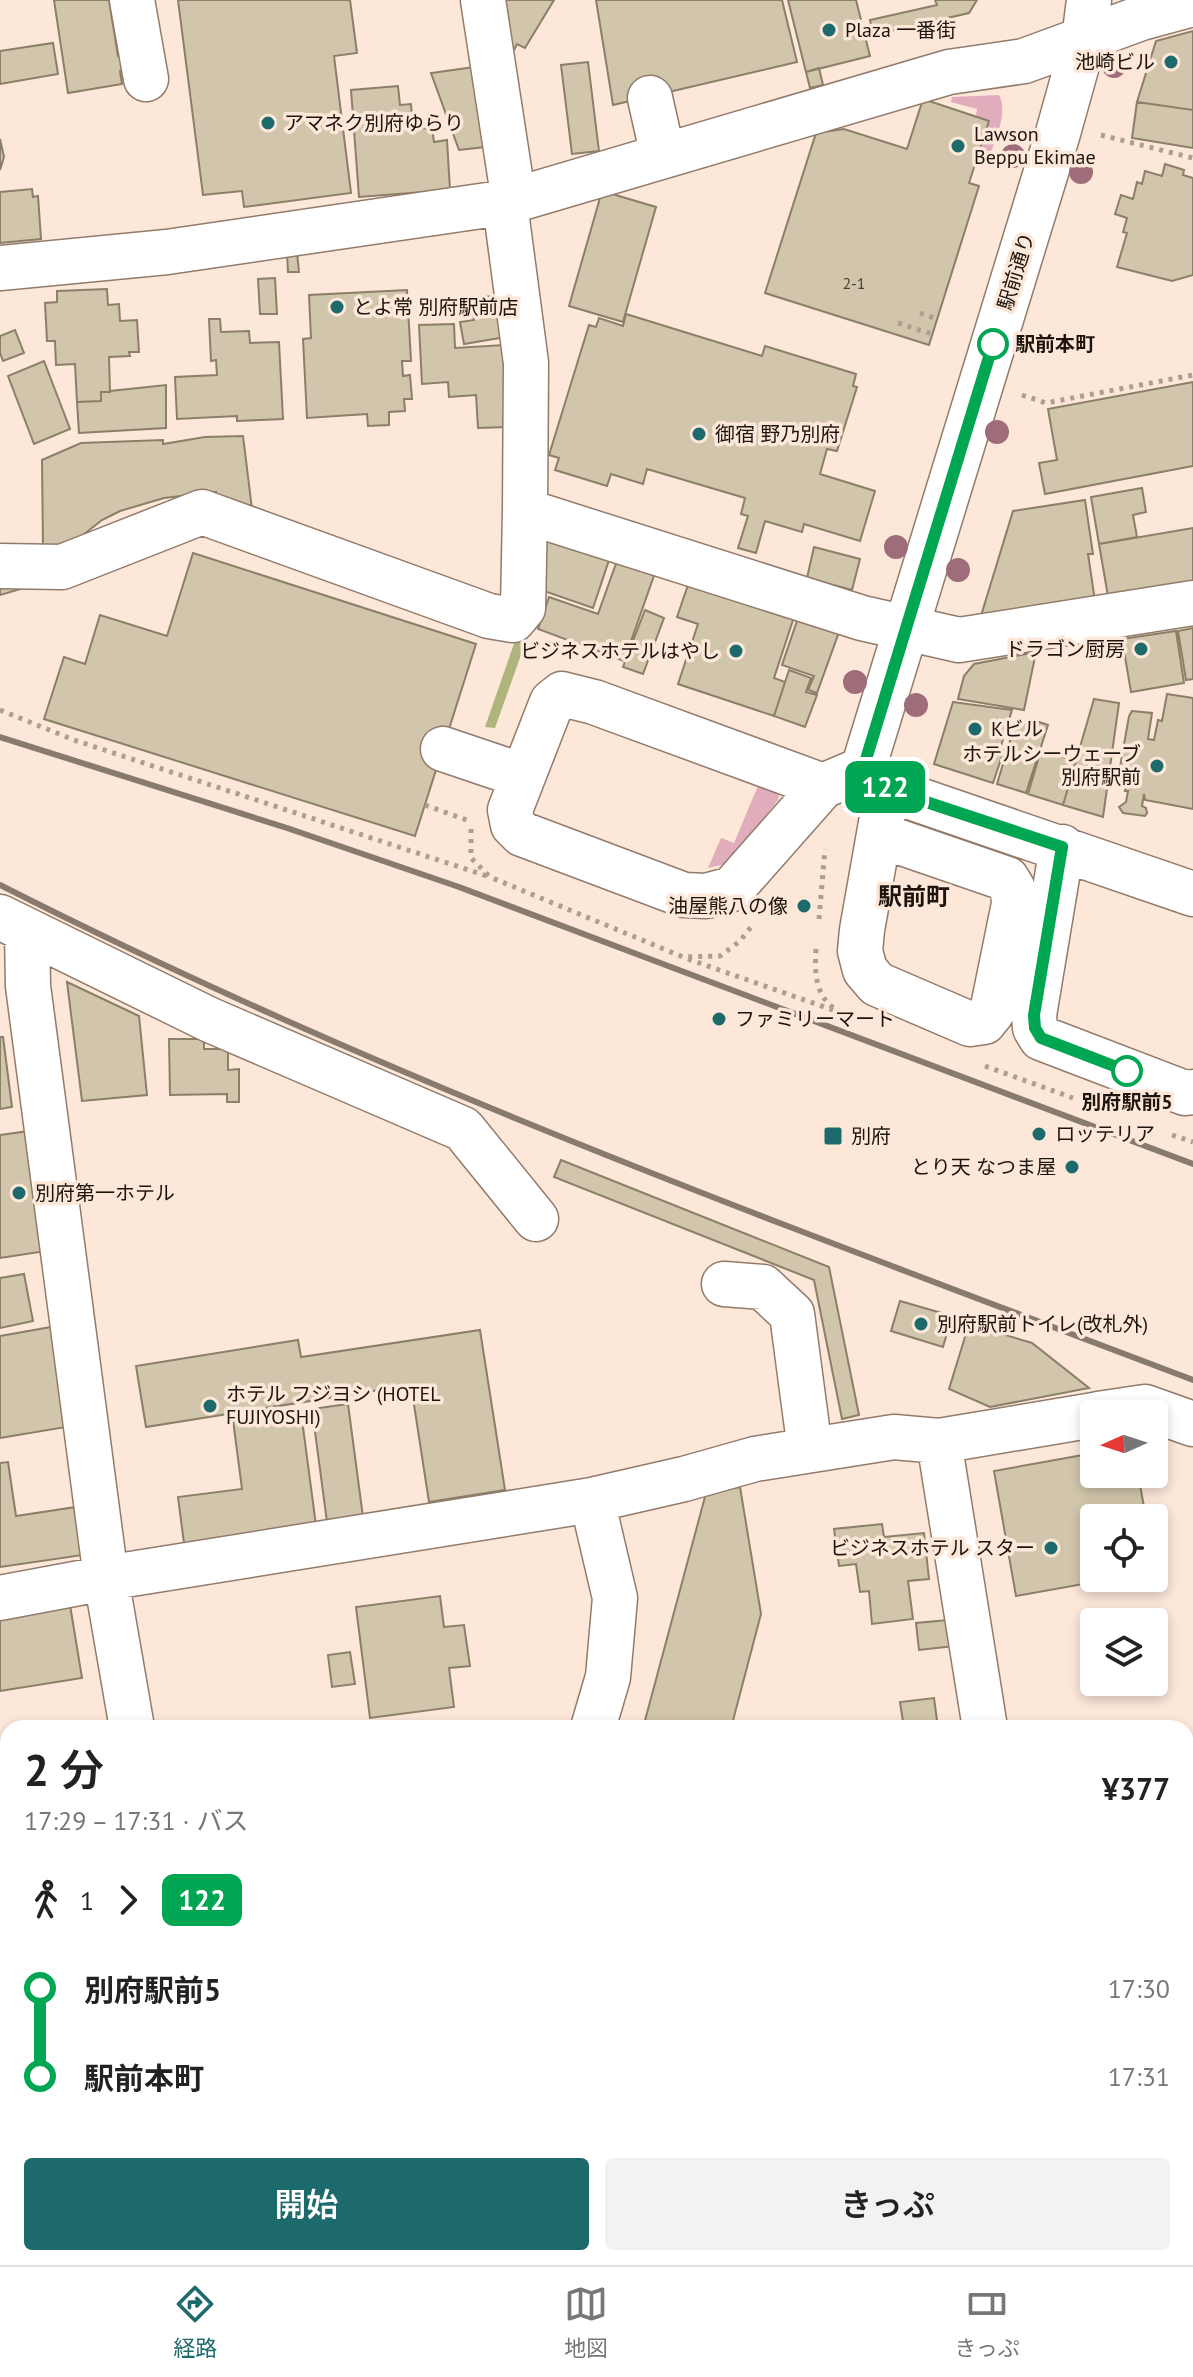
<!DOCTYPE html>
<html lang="ja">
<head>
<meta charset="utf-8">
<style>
	:root { --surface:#fff; --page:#f2f2f2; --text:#222; --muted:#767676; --line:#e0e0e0; --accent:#1d6a6c }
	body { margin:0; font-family:"PT Sans","Noto Sans JP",sans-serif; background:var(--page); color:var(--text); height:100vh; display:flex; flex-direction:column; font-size:30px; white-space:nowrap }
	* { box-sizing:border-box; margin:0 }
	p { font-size:26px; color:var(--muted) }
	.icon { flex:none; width:44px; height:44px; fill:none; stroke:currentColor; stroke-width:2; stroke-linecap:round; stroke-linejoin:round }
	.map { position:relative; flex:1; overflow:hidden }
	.side { position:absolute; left:0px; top:1720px; width:1194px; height:546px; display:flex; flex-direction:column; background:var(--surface); border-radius:24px 24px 0 0; box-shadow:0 4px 12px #0003 }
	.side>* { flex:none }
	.badge { padding:0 16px; border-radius:12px; font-size:28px; line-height:52px }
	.needle { width:52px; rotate:267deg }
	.fabs { position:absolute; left:1080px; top:1400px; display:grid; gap:16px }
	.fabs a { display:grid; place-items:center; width:88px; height:88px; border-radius:8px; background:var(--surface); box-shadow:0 4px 12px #0003; font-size:40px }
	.map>.badge { position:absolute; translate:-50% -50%; box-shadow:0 0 0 4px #fff }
	.legs { display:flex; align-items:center; gap:12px; height:88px; padding:0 24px; font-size:26px }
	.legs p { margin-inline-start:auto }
	.summary { display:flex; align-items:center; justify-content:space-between; height:136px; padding:0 24px }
	h1 { font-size:44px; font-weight:600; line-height:60px }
	.cta { display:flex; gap:16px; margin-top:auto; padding:16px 24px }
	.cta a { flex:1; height:92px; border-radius:8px; background:var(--accent); color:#fff; font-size:32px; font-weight:600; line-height:92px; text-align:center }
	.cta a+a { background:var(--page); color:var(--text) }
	ul { padding:0 24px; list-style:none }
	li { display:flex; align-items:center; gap:28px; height:88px; font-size:30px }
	li i { display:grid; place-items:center; width:12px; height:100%; margin:0 10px; background:currentColor }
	li i::after { content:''; width:20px; height:20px; margin:-10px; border:6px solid; border-radius:50%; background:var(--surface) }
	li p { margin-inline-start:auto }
	li:first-child i { background:linear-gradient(#0000 50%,currentColor 0) }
	li:last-child i { background:linear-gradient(currentColor 50%,#0000 0) }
	.tabs { display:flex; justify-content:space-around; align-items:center; height:112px; border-top:2px solid var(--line); background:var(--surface); font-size:22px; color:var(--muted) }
	.tabs a { display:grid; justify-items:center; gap:4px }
	.tabs .selected { color:var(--accent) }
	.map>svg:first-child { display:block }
	.green { fill:#e1acbc }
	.water { fill:#afb47c }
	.building { fill:#d1c5ab; stroke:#8b7f68; stroke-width:2 }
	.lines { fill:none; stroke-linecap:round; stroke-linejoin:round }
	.minor-casing { stroke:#927b6b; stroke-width:47 }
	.major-casing { stroke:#927b6b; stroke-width:47 }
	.path { stroke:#ae9e92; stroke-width:5; stroke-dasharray:4 6; stroke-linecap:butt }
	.minor { stroke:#fff; stroke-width:44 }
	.major { stroke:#fff; stroke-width:44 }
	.rail { stroke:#897a70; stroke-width:6 }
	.tree { fill:#9e6d79 }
	.line-1-casing { stroke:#fff; stroke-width:18 }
	.line-1 { stroke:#00a651; stroke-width:12 }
	.poi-dot { fill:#1d6a6c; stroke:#fce7d9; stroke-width:3 }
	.stop-1-dot { fill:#fff; stroke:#00a651; stroke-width:4 }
	.labels { text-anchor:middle; stroke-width:7; stroke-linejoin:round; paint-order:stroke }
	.number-label { font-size:16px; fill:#4a4035 }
	.poi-label { font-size:20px; fill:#1d140e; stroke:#fce7d9; text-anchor:start }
	.street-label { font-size:20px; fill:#1d140e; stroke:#fce7d9 }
	.stop-label { font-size:20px; font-weight:bold; fill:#1d140e; stroke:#fce7d9; text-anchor:start }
	.quarter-label { font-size:24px; font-weight:bold; fill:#1d140e; stroke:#fce7d9 }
</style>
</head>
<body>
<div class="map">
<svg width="1193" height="2265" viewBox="0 0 1193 2265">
	<rect width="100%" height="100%" fill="#fce7d9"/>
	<path class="green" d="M999 95C1009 113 994 142 988 160L978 157 989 121 976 116 977 109 951 102 952 97Z
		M760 781 779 793 778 800 729 863 708 868 721 838 734 843Z"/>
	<path class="water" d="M517 635 527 638 495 728 485 727Z"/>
	<path class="building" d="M54 0H109L118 56 130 54 132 69 120 71 122 84 68 93Z
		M178 0H350L357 53 334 56 351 193 244 207 242 191 203 195Z
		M498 0H554L525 48 517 44 514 50 504 51Z
		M596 0H782L797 62 613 105Z
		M788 0H856L870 56 806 72Z
		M935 0H977L969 13 873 35 870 20 937 5Z
		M1193 31V110L1137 102 1156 41Z
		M53 43 58 74 0 84V51Z
		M588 62 599 151 572 154 561 65Z
		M475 67 485 147 459 150 431 73Z
		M819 68 823 85 810 88 806 72Z
		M398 86 400 105 411 104 413 129 432 128 434 142 447 140 450 190 359 197 351 90Z
		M923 99 989 121 969 183 979 186 929 345 765 293 816 133 844 129 907 149Z
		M1137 102 1193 110V148L1132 138Z
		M0 139 4 157 0 170Z
		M1165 164 1184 170 1183 175 1193 178V275L1172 281 1117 267 1127 233 1123 232 1127 218 1115 214 1121 195 1133 199 1137 182 1142 184 1145 171 1162 176Z
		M32 189 33 197 38 196 41 239 0 243V192Z
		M602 191 656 207 623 322 569 306Z
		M297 252 299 272H288L287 253Z
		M275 278 277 314H260L258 279Z
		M107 289 108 305 119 304 120 321 137 320 139 352H129L130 356 109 357 110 392H101V401L77 402 75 364 56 365 55 341H47L45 303 57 302V291Z
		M407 290 411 361H402L403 376 410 375 412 399H404L405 411 389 412V425L368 426 367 414 307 418 303 339 311 338 309 295Z
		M499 295 506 337 464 344 460 322 474 320 471 299Z
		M626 314 762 356 765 346 856 374 853 386 857 387 837 451 827 449 820 474 875 491 860 541 804 524 802 532 765 521 756 553 738 548 748 516 741 514 745 498 647 469 643 484 611 474 607 486 555 470 559 458 549 455 589 325 596 327 599 318 623 326Z
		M209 319H220L221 332 249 331 250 343 279 342 283 419 237 421V416L177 419 175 377 217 375 216 360 211 361Z
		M454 324 455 348 504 345 509 427 478 428 476 395 449 397 448 382 422 384 419 325Z
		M15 330 24 353 3 361 0 353V336Z
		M44 361 70 429 34 444 8 376Z
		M1193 382V466L1045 494 1039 463 1057 460 1048 409Z
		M166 385V428L79 433 77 402 101 401V392Z
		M243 436 252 509 215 496 216 492 164 498 120 511 102 520 70 545 43 546 42 460 81 443 163 440V444L205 437Z
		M1142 488 1146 512 1133 515 1137 537 1099 544 1091 497Z
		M1085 500 1093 554H1088L1095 601 980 619 1013 511Z
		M1193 528V588L1109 602 1099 544Z
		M546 535 610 557 593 608 541 590 546 575 540 573Z
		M814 547 860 559 852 590 807 578Z
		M193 553 476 644 415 836 44 719 64 657 85 664 100 615 167 636Z
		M618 558 656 570 624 661 538 629 549 597 598 614Z
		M0 576 41 583 0 595Z
		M689 582 794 617 774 678 785 682 774 716 678 684 698 624 677 617Z
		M645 610 664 618 643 674 623 667Z
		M798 618 839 632 817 693 808 690 814 676 782 665Z
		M1193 628V679L1186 680 1178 631Z
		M1176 631 1184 683 1131 692 1122 639Z
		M1036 652 1024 710 958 699 964 676 974 664Z
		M789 670 811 678 806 692 817 695 805 727 774 716Z
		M1167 694 1193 698V809L1145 800 1144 794 1142 806 1146 808 1147 813 1145 816 1123 813 1119 807 1126 802 1128 791H1125L1126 787 1117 784 1129 716 1132 711 1152 713 1148 739 1154 740 1158 720 1162 721Z
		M1094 699 1119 703 1103 817 1063 805Z
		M953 702 1012 710 1000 749 1004 750 993 783 934 764Z
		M1030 719 1048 725 1026 793 997 784 1016 721 1028 725Z
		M1041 750 1076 761 1063 805 1028 794Z
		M67 982 139 1016 147 1095 82 1101Z
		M0 1037H3L12 1107 0 1109Z
		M169 1039H204V1049H228V1070L239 1069V1102H227V1094L170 1095Z
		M29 1131 46 1251 0 1258V1135Z
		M561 1160 829 1267 859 1415 842 1419 814 1280 554 1177Z
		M24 1274 33 1321 0 1328V1278Z
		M900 1301 952 1316 943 1347 891 1331Z
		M969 1324 1032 1343 1089 1388 990 1407 949 1389Z
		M51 1327 66 1427 0 1438V1336Z
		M480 1330 505 1490 429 1502 411 1385 146 1427 136 1366 298 1340 301 1357Z
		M348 1404 363 1517 327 1522 312 1409Z
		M301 1412 317 1533 185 1551 178 1497 242 1489 233 1420Z
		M1094 1453V1474H1138L1146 1518H1094V1578H1117L1016 1596 994 1471Z
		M8 1462 16 1516 76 1507 83 1555 0 1567V1463Z
		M740 1487 761 1614 731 1728H643L706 1493Z
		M882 1524 884 1537 924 1533 929 1579 908 1581 913 1619 872 1624 869 1591 860 1592 856 1564 839 1566 834 1529Z
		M440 1596 444 1627 464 1625 470 1666 449 1668 454 1707 370 1718 356 1607Z
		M70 1605 82 1678 0 1691V1616Z
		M959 1619 963 1645 919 1650 916 1623Z
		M350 1652 355 1684 332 1687 328 1655Z
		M934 1698 938 1728H904L900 1702Z
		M838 1721 839 1728H783V1727Z
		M431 1723 432 1728H390Z
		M1193 1754V1797L1186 1798V1755Z
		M8 1815V2154H4L0 2126V1817Z
		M1193 2083V2145H1191L1186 2116V2085Z
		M246 2258H358L359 2265H247Z
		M692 2258H802L803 2265H693Z"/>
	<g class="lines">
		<g class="minor-casing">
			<path id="minor" d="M132 0 146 79
				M483 0 511 182 507 219 526 363 525 511 862 618 959 640 1193 603
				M650 98 663 156
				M0 268 167 252 508 202 949 72 1024 61 1141 18 1193 4
				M0 566 62 567 202 512 489 616 513 620 523 608 525 511
				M443 749 523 776
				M823 786 594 702 562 694 552 702 510 810 513 825 522 834 684 895 706 896 732 889 823 786 863 769 887 789 1193 894
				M879 835 1007 879 1013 889 1014 904 992 1012 984 1022 970 1024 877 984 865 970 860 951 862 930 887 789
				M1062 847 1034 1015 1035 1028 1041 1038 1185 1093 1193 1092
				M0 917 210 1020 463 1129 536 1219
				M27 932 28 986 106 1578 132 1728
				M724 1284 763 1287 792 1314 810 1450
				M1098 1414 1145 1407 1193 1424
				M939 1441 985 1728
				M592 1500 615 1598 608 1677 593 1728
				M0 1598 106 1578 592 1500 684 1479 755 1459 894 1437 939 1441 1094 1415
				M1186 2045 1193 2044
				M0 2236 8 2234
				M225 2258 226 2265
				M649 2258 651 2265
				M910 2258 911 2265
				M1071 2258 1072 2265
				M436 2265 438 2258"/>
		</g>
		<g class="major-casing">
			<path id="major" d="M863 769 1058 133 1084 40 1089 0"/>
		</g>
		<path class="path" d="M1101 135 1193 158
			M920 313 937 319
			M898 323 932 334
			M1022 395 1046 403 1193 375
			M0 710 74 740 490 877
			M425 805 472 822
			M471 829V858L490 877 683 957 720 956 740 941 751 927
			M819 919 825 849
			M816 949C814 978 816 1004 848 1015
			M688 959 833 1010
			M985 1066 1073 1098
			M1172 1135 1193 1142"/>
		<use href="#minor" class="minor"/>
		<use href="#major" class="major"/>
		<path class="rail" d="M0 737 287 828 459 887 1193 1164
			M0 885C384 1080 790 1227 1193 1380"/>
	</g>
	<g class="tree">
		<circle cx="1114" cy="66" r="12"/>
		<circle cx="1013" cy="156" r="12"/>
		<circle cx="1081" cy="172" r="12"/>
		<circle cx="997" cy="432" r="12"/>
		<circle cx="896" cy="547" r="12"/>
		<circle cx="958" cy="570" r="12"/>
		<circle cx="855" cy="682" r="12"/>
		<circle cx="916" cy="705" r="12"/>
	</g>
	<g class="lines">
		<g class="line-1-casing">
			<path id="line-1" d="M993 344 863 769 887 789 1062 847 1034 1015 1035 1028 1041 1038 1127 1071"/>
		</g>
		<use href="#line-1" class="line-1"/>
	</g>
	<g class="poi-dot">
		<circle cx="829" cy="30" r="8"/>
		<circle cx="1171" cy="62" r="8"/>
		<circle cx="268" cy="123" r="8"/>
		<circle cx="958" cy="146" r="8"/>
		<circle cx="337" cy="307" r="8"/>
		<circle cx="699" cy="434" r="8"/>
		<circle cx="1141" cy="649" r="8"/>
		<circle cx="736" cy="651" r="8"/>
		<circle cx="975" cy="729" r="8"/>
		<circle cx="1157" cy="766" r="8"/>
		<circle cx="804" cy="906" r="8"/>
		<circle cx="719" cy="1019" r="8"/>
		<circle cx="1039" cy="1134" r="8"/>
		<rect x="823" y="1126" width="20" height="20" rx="4"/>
		<circle cx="1072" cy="1167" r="8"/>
		<circle cx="19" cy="1193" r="8"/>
		<circle cx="921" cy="1324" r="8"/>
		<circle cx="210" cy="1406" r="8"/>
		<circle cx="1051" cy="1548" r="8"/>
	</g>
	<g class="stop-1-dot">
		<circle cx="993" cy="344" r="14"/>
		<circle cx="1127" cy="1071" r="14"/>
	</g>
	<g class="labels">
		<g class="number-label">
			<text x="854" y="289">2-1</text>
		</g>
		<g class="poi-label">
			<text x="845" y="37">Plaza 一番街</text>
			<text x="1155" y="69" text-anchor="end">池崎ビル</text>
			<text x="284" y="130">アマネク別府ゆらり</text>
			<text x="974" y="141">Lawson<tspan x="974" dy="23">Beppu Ekimae</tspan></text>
			<text x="353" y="314">とよ常 別府駅前店</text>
			<text x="715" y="441">御宿 野乃別府</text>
			<text x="1125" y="656" text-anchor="end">ドラゴン厨房</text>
			<text x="720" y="658" text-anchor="end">ビジネスホテルはやし</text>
			<text x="991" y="736">Kビル</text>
			<text x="1141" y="761" text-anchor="end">ホテルシーウェーブ<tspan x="1141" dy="23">別府駅前</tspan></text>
			<text x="788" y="913" text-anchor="end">油屋熊八の像</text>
			<text x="735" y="1026">ファミリーマート</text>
			<text x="1055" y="1141">ロッテリア</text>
			<text x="851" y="1143">別府</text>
			<text x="1056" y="1174" text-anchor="end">とり天 なつま屋</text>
			<text x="35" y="1200">別府第一ホテル</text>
			<text x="937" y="1331">別府駅前トイレ(改札外)</text>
			<text x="226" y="1401">ホテル フジヨシ (HOTEL<tspan x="226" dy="23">FUJIYOSHI)</tspan></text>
			<text x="1035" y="1555" text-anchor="end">ビジネスホテル スター</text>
		</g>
		<g class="street-label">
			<text transform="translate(1016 271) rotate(-73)" y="7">駅前通り</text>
		</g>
		<g class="stop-label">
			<text x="1015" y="351">駅前本町</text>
			<text x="1127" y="1109" text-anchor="middle">別府駅前5</text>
		</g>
		<g class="quarter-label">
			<text x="914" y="905">駅前町</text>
		</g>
	</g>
</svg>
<div class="fabs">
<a><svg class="needle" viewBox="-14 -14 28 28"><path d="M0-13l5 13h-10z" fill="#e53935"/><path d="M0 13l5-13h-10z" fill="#767676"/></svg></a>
<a><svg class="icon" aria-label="locate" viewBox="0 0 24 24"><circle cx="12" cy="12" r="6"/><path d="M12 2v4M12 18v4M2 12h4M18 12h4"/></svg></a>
<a><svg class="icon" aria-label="layers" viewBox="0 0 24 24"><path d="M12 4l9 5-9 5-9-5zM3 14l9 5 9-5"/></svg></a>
</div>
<b class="badge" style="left:885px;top:787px;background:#00a651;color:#fff">122</b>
<section class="side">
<div class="summary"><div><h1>2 分</h1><p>17:29 – 17:31 · バス</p></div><b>¥377</b></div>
<div class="legs"><svg class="icon" aria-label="walk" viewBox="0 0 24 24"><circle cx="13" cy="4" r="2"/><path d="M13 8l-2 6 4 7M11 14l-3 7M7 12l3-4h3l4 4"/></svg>1<svg class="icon" aria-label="forward" viewBox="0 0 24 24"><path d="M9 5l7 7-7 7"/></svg><b class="badge" style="background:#00a651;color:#fff">122</b></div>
<ul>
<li><i style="color:#00a651"></i><b>別府駅前5</b><p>17:30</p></li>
<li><i style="color:#00a651"></i><b>駅前本町</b><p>17:31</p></li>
</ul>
<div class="cta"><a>開始</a><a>きっぷ</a></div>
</section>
</div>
<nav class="tabs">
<a class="selected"><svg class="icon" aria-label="directions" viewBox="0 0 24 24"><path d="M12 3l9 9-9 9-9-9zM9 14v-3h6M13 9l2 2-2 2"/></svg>経路</a>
<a><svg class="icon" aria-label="map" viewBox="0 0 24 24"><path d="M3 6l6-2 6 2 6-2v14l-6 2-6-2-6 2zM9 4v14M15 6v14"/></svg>地図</a>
<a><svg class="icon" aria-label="tickets" viewBox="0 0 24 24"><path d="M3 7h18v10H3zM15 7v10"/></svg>きっぷ</a>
</nav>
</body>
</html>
